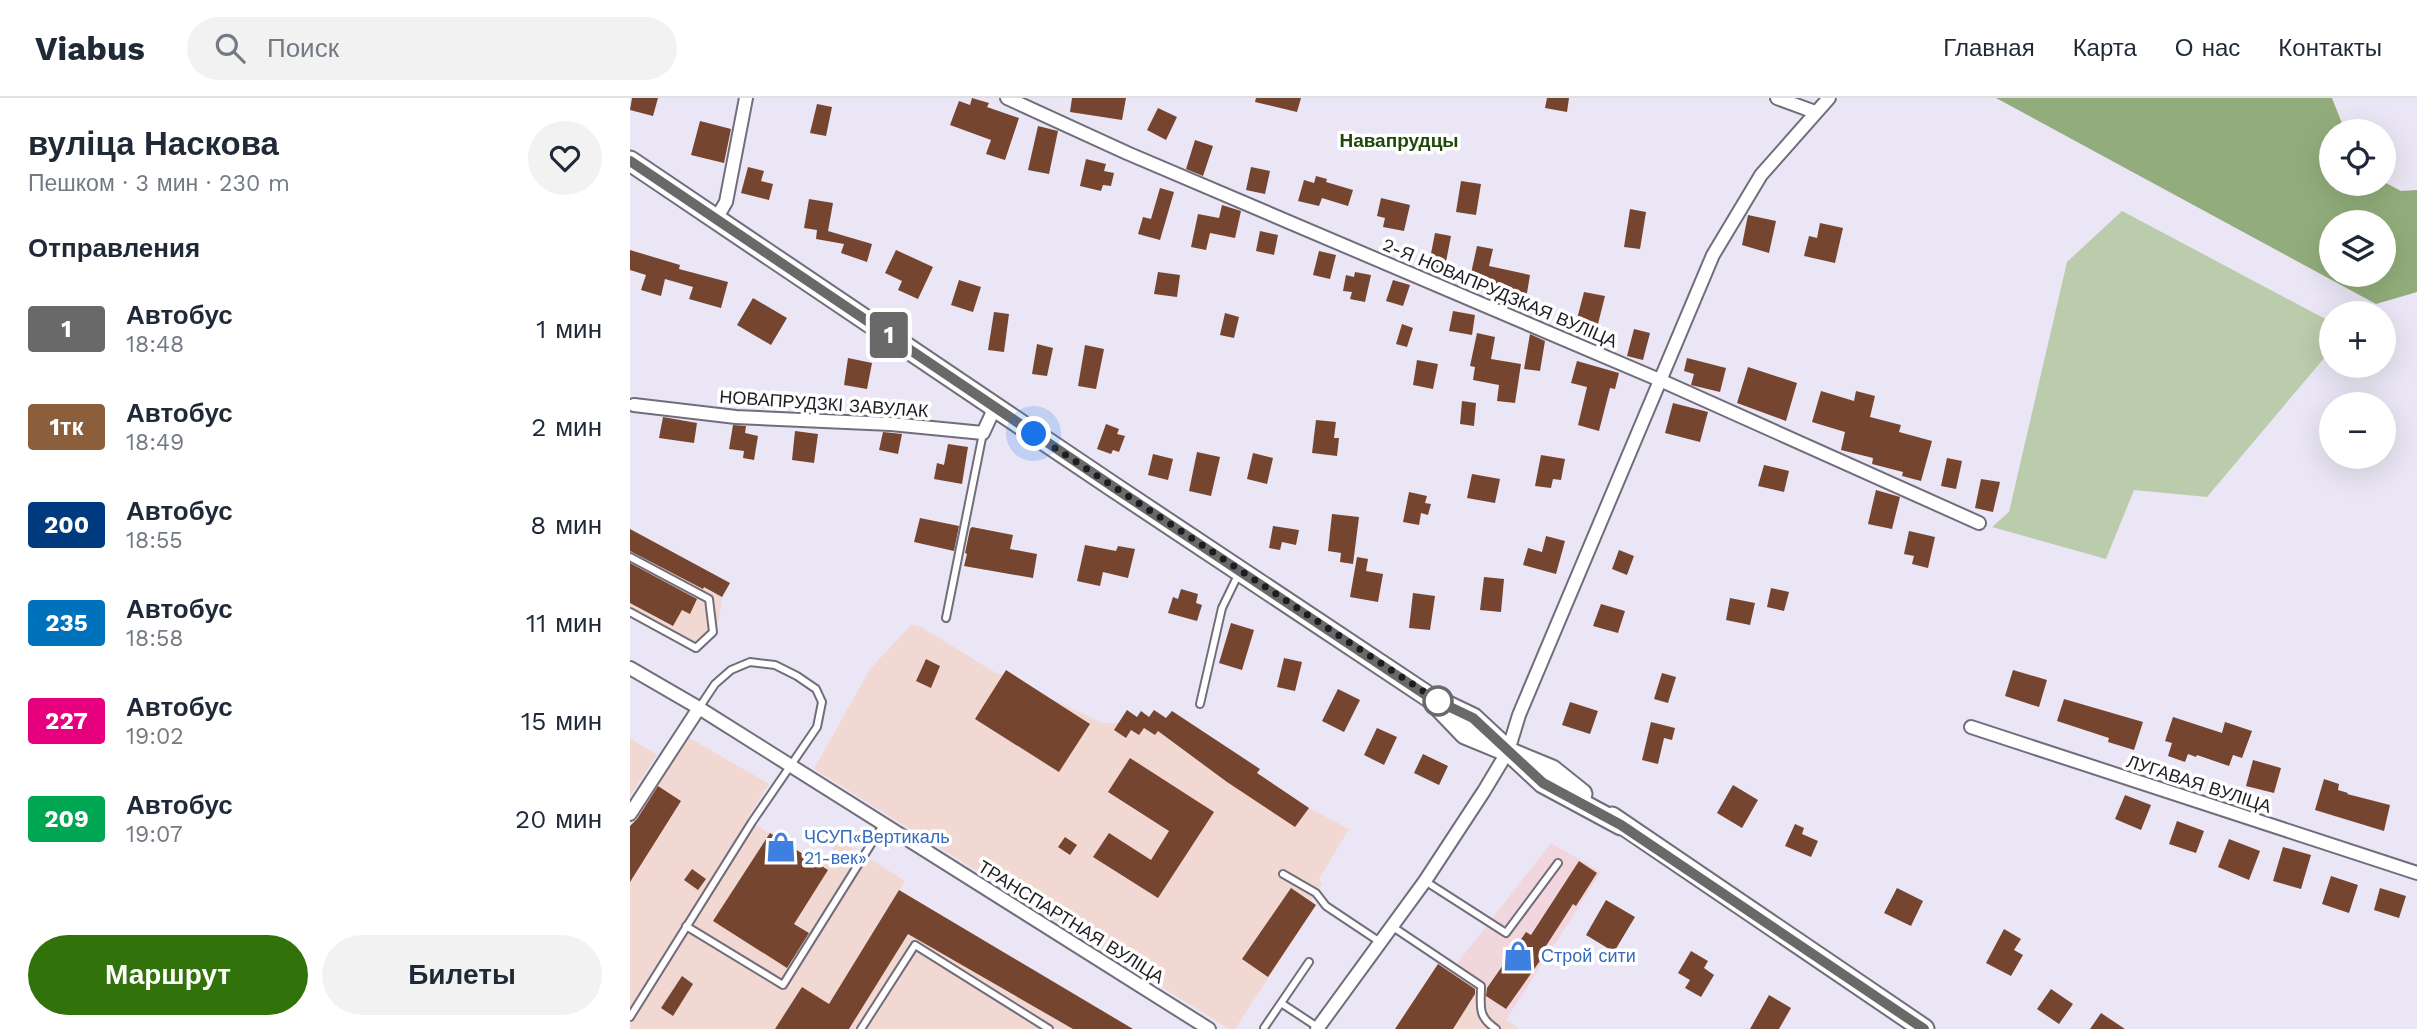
<!DOCTYPE html>
<html lang="ru">
<head>
<meta charset="utf-8">
<style>
	:root { --surface:#fff; --page:#f2f2f3; --text:#1f2937; --muted:#747a83; --line:#e0e1e3; --accent:#32720a }
	body { margin:0; font-family:"Work Sans",sans-serif; background:var(--page); color:var(--text); height:100vh; display:flex; flex-direction:column; font-size:26px; white-space:nowrap }
	* { box-sizing:border-box; margin:0 }
	p { font-size:23px; color:var(--muted) }
	.icon { flex:none; width:38px; height:38px; fill:none; stroke:currentColor; stroke-width:2; stroke-linecap:round; stroke-linejoin:round }
	.map { position:relative; flex:1; overflow:hidden }
	.side { display:flex; flex-direction:column; background:var(--surface); width:630px }
	.side>* { flex:none }
	.badge { padding:0 14px; border-radius:5px; font-size:24px; line-height:46px }
	.tools { position:absolute; left:1689px; top:21px; display:grid; gap:14px }
	.tools a { display:grid; place-items:center; width:77px; height:77px; border-radius:50%; background:var(--surface); box-shadow:0 7px 28px #0002; font-size:35px }
	.you { position:absolute; width:35px; height:35px; margin:-18px; border:5px solid #fff; border-radius:50%; background:#1a73e8; box-shadow:0 0 0 10px #1a73e833 }
	.map>.badge { position:absolute; translate:-50% -50%; box-shadow:0 0 0 4px #fff }
	h2 { padding:0 28px; font-size:26px; line-height:63px }
	.round { display:grid; place-items:center; flex:none; width:74px; height:74px; border-radius:37px; background:var(--page) }
	.head { display:flex; align-items:center; justify-content:space-between; height:119px; padding:0 28px }
	h1 { font-size:33px; font-weight:700; line-height:52px }
	.button { display:flex; gap:14px; margin-top:auto; padding:14px 28px }
	.button a { flex:1; height:80px; border-radius:42px; background:var(--accent); color:#fff; font-size:28px; font-weight:700; line-height:80px; text-align:center }
	.button a+a { background:var(--page); color:var(--text) }
	ul { padding:0; list-style:none }
	li { display:flex; align-items:center; gap:21px; height:98px; padding:0 28px }
	li div { flex:1 }
	li b { display:block; font-size:26px }
	li em { font-style:normal }
	li .badge { min-width:77px; font-weight:700; text-align:center }
	header { display:flex; align-items:center; gap:42px; box-sizing:border-box; height:98px; padding:0 35px; background:var(--surface); border-bottom:2px solid var(--line) }
	header strong { font-size:33px }
	nav { display:flex; gap:38px; margin-inline-start:auto; font-size:24px }
	.search { width:490px; height:63px; background:var(--page); display:flex; align-items:center; gap:18px; box-sizing:border-box; padding:0 24px; border-radius:38px; color:var(--muted); font-size:26px }
	main { display:flex; flex:1; min-height:0 }
	.map>svg:first-child { display:block }
	.commercial { fill:#f1d7dd }
	.industrial { fill:#f2d8d2 }
	.green { fill:#baccab }
	.forest { fill:#92ad7b; fill-rule:evenodd }
	.building { fill:#76452f }
	.lines { fill:none; stroke-linecap:round; stroke-linejoin:round }
	.service-casing { stroke:#716d7a; stroke-width:10 }
	.minor-casing { stroke:#716d7a; stroke-width:16 }
	.primary-casing { stroke:#716d7a; stroke-width:23 }
	.service { stroke:#fff; stroke-width:6 }
	.minor { stroke:#fff; stroke-width:12 }
	.primary { stroke:#fff; stroke-width:19 }
	.line-casing { stroke:#fff; stroke-width:16 }
	.line { stroke:#696969; stroke-width:10 }
	.walk { stroke:#1f1d22; stroke-width:7; stroke-dasharray:0 12.6 }
	.stop-dot { fill:#fff; stroke:#696969; stroke-width:3.5 }
	.labels { text-anchor:middle; stroke-width:7; stroke-linejoin:round; paint-order:stroke }
	.street-label { font-size:18px; fill:#1f1d22; stroke:#fff }
	.shop-label { font-size:18px; fill:#366cbe; stroke:#fff; text-anchor:start }
	.neighbourhood-label { font-size:19px; font-weight:bold; fill:#1f4809; stroke:#fff }
</style>
</head>
<body>
<header>
<strong>Viabus</strong>
<div class="search"><svg class="icon" aria-label="search" viewBox="0 0 24 24"><circle cx="10" cy="10" r="6"/><path d="M15 15l6 6"/></svg>Поиск</div>
<nav><a>Главная</a><a>Карта</a><a>О нас</a><a>Контакты</a></nav>
</header>
<main>
<section class="side">
<div class="head"><div><h1>вуліца Наскова</h1><p>Пешком · 3 мин · 230 m</p></div><a class="round"><svg class="icon" aria-label="heart" viewBox="0 0 24 24"><path d="M12 20l-8-8c-3-5 5-10 8-4 3-6 11-1 8 4z"/></svg></a></div>
<h2>Отправления</h2>
<ul>
<li><span class="badge" style="background:#696969;color:#fff">1</span><div><b>Автобус</b><p>18:48</p></div><em>1 мин</em></li>
<li><span class="badge" style="background:#8b5e3c;color:#fff">1тк</span><div><b>Автобус</b><p>18:49</p></div><em>2 мин</em></li>
<li><span class="badge" style="background:#003b80;color:#fff">200</span><div><b>Автобус</b><p>18:55</p></div><em>8 мин</em></li>
<li><span class="badge" style="background:#0072bc;color:#fff">235</span><div><b>Автобус</b><p>18:58</p></div><em>11 мин</em></li>
<li><span class="badge" style="background:#e6007e;color:#fff">227</span><div><b>Автобус</b><p>19:02</p></div><em>15 мин</em></li>
<li><span class="badge" style="background:#00a651;color:#fff">209</span><div><b>Автобус</b><p>19:07</p></div><em>20 мин</em></li>
</ul>
<div class="button"><a>Маршрут</a><a>Билеты</a></div>
</section>
<div class="map">
<svg width="1787" height="931" viewBox="0 0 1787 931">
	<rect width="100%" height="100%" fill="#eae6f5"/>
	<path class="commercial" d="M921 745 971 774 876 922 825 868Z"/>
	<path class="industrial" d="M0 431 100 485 92 499 89 522 83 534 66 550 0 514Z
		M281 527 291 529 361 572 472 625H489L497 612 507 619 511 613 519 619 524 612 536 620 542 613 630 671 627 676 679 710 719 731 689 781 692 786 681 803 686 807 605 931H599L184 671 240 571Z
		M58 639 139 686 117 721 191 768 209 741 275 783 269 792 503 931H0V728Z
		M0 640 27 657 0 698Z
		M812 859 859 891V905L876 922 890 931H765Z"/>
	<path class="green" d="M1492 113 1701 224V252L1577 399 1504 392 1476 461 1362 429 1379 414 1437 164Z"/>
	<path class="forest" d="M1366 0H1702L1715 33H1701V86H1754V84L1771 93 1787 92V194L1746 206ZM1701 124H1754V177H1701Z"/>
	<path class="building" d="M2 0H28L23 18 0 12Z
		M342 0 359 5 357 9 389 20 375 62 356 56 361 42 320 27 329 3 340 7Z
		M442 0H496L492 22 440 14Z
		M626 0H671L667 14 625 4Z
		M917 0H939L937 14 915 10Z
		M187 6 202 9 196 38 180 35Z
		M528 10 547 19 536 42 517 32Z
		M70 23 101 31 94 65 61 57Z
		M408 28 428 33 419 76 398 72Z
		M565 42 583 48 573 78 556 71Z
		M456 61 476 66 474 73 484 75 481 88 473 87 471 93 450 88Z
		M118 69 134 73 131 83 143 86 139 102 111 95Z
		M621 69 640 73 635 96 616 92Z
		M686 78 697 81 696 84 723 92 718 108 692 100 689 108 668 103 674 82 684 85Z
		M831 83 851 86 846 117 826 114Z
		M530 90 544 94 530 142 508 136 513 119 521 121Z
		M751 100 780 107 774 133 753 129 755 120 747 118Z
		M179 101 203 105 198 133 242 146 237 164 211 155 214 146 186 141 187 132 174 130Z
		M592 107 611 113 605 140 580 135 576 152 561 149 568 116 589 120Z
		M1000 111 1016 114 1010 151 994 149Z
		M1118 117 1146 123 1139 155 1112 147Z
		M1190 125 1213 130 1205 165 1174 158 1179 138 1187 140Z
		M630 133 648 137 644 157 626 153Z
		M805 135 821 138 814 174 798 171Z
		M847 148 863 151 859 168 900 177 895 207 877 204 878 198 838 189Z
		M0 152 50 167 49 171 98 184 91 210 59 201 63 189 35 181 31 198 11 192 16 177 0 172Z
		M266 152 303 169 288 201 268 192 272 183 255 175Z
		M689 153 706 157 700 181 683 177Z
		M528 174 550 177 547 199 524 196Z
		M725 174 741 177 735 204 720 201 722 194 713 193 716 177 724 179Z
		M329 182 351 189 343 214 321 207Z
		M763 182 780 187 773 208 756 203Z
		M954 194 975 198 968 226 947 221Z
		M123 200 157 220 141 247 107 227Z
		M823 213 845 217 842 237 819 233Z
		M364 214 379 216 374 254 358 252Z
		M595 215 609 219 604 240 590 237Z
		M772 226 783 230 777 249 766 246Z
		M1004 231 1020 235 1013 262 997 258Z
		M847 235 865 239 861 261 891 266 885 305 867 303 869 287 843 282 845 269 840 268Z
		M900 236 915 243 910 273 894 271Z
		M407 246 423 250 417 278 402 276Z
		M455 247 474 251 466 291 448 288Z
		M218 260 242 265 237 291 214 287Z
		M1057 260 1096 270 1090 294 1061 287 1064 276 1054 273Z
		M787 262 808 266 803 291 783 287Z
		M947 263 989 275 985 291 980 290 969 333 948 327 957 289 941 285Z
		M1118 269 1167 285 1156 323 1107 305Z
		M1191 293 1224 303 1226 293 1245 298 1240 319 1271 327 1269 334 1302 343 1291 383 1272 378 1273 374 1242 366 1243 360 1211 352 1215 334 1182 324Z
		M832 303 846 305 844 328 830 326Z
		M1043 305 1078 314 1070 344 1035 335Z
		M33 319 67 325 64 345 29 340Z
		M686 322 706 324 704 340H709L707 358 682 355Z
		M476 326 489 331 487 336 495 338 489 354 483 352 481 356 467 351Z
		M103 327 116 328 115 335 128 338 124 362 113 360 114 353 99 351Z
		M165 333 188 336 184 365 162 362Z
		M253 334 272 336 268 356 249 352Z
		M318 346 338 349 332 386 304 381 307 365 314 367Z
		M567 354 590 359 581 398 559 393Z
		M623 355 643 360 637 386 617 381Z
		M523 356 543 361 538 382 518 377Z
		M911 357 935 361 931 382 923 381 921 390 905 388Z
		M1317 360 1332 363 1326 391 1311 388Z
		M1134 367 1159 373 1154 394 1128 388Z
		M842 376 870 381 865 405 837 400Z
		M1351 381 1370 384 1363 414 1345 410Z
		M1246 392 1270 399 1262 431 1238 426Z
		M779 394 797 398 795 405 801 406 798 417 791 415 789 427 773 424Z
		M702 416 729 419 723 466 710 464 711 455 698 453Z
		M290 420 329 428 324 453 284 444Z
		M643 428 669 432 666 447 652 444 650 452 639 450Z
		M342 429 383 437 380 451 407 456 403 480 334 468 337 456 335 455 340 431Z
		M0 431 100 485 92 499 74 489 73 491 0 453Z
		M1279 433 1305 439 1298 470 1282 466 1284 458 1274 456Z
		M916 438 935 443 926 476 893 467 898 450 912 454Z
		M455 447 486 453 488 448 505 451 498 480 473 474 470 488 447 483Z
		M989 452 1004 458 997 477 982 471Z
		M727 459 738 461 736 473 753 476 748 504 720 499Z
		M0 465 67 501 60 516 52 512 43 528 0 505Z
		M854 479 874 481 871 514 850 512Z
		M1141 490 1159 494 1154 513 1137 509Z
		M551 491 568 496 566 505 572 507 567 523 538 515 543 499 548 501Z
		M783 495 805 498 800 532 779 530Z
		M1100 500 1125 505 1120 527 1096 522Z
		M971 506 995 513 988 535 963 528Z
		M601 525 624 532 612 572 589 565Z
		M654 560 672 564 665 593 647 589Z
		M296 561 310 568 301 590 286 583Z
		M376 572 460 626 429 674 345 621Z
		M1383 572 1417 582 1409 609 1375 598Z
		M1032 575 1046 579 1038 605 1024 601Z
		M708 591 730 602 714 634 692 623Z
		M1434 601 1513 624 1504 652 1478 644 1479 640 1427 623Z
		M940 604 968 613 960 636 932 627Z
		M497 612 507 619 511 613 519 619 524 612 536 620 542 613 630 671 627 675 679 710 665 729 597 684 528 633 525 637 514 630 509 637 501 632 496 640 484 632Z
		M1543 619 1592 635 1595 624 1622 633 1612 660 1603 657 1599 668 1567 657 1566 659 1558 656 1555 664 1538 658 1542 645 1535 643Z
		M1021 624 1045 630 1042 642 1034 640 1028 666 1012 662Z
		M747 630 767 639 754 667 734 657Z
		M793 656 818 668 809 687 784 675Z
		M500 660 584 714 528 800 463 759 479 735 521 762 539 733 478 694Z
		M1623 662 1651 670 1644 695 1616 688Z
		M1694 681 1709 686 1708 692 1718 695 1717 696 1760 707 1754 733 1685 712Z
		M1103 687 1128 702 1112 730 1087 715Z
		M28 688 51 703 0 784V728L7 721Z
		M1495 697 1521 707 1511 732 1485 721Z
		M1547 723 1574 733 1566 755 1539 746Z
		M1165 726 1174 730 1172 736 1188 743 1181 759 1155 748Z
		M140 735 198 772 164 826 179 835 157 870 83 823Z
		M435 739 447 747 440 757 428 749Z
		M1599 741 1630 753 1619 782 1588 769Z
		M1653 749 1681 757 1671 791 1643 783Z
		M949 763 967 775 946 808 943 806 916 848 919 850 876 911 856 898 857 890 896 834 901 837Z
		M62 771 76 781 68 792 54 782Z
		M1701 778 1728 787 1719 815 1692 806Z
		M661 790 686 807 638 879 612 861Z
		M1267 790 1293 803 1281 828 1254 815Z
		M1750 790 1776 798 1769 820 1744 812Z
		M269 792 503 931H443L278 836 219 931H145L172 889 199 906Z
		M976 802 1005 819 984 854 956 837Z
		M1374 831 1391 841 1384 852 1393 857 1381 878 1356 865Z
		M1061 853 1078 863 1074 870 1084 877 1071 899 1055 890 1060 882 1048 875Z
		M808 866 845 891V896L823 931H765Z
		M52 878 63 886 43 918 31 910Z
		M1421 891 1443 906 1429 926 1407 911Z
		M1139 897 1161 910 1149 931H1120Z
		M1471 915 1495 931H1460Z"/>
	<g class="lines">
		<g class="service-casing">
			<path id="service" d="M0 459 79 501 83 534 66 550 0 514
				M316 520 353 335
				M570 606 592 510 609 475
				M653 776 686 795 696 808 750 844
				M795 783 876 835 928 765
				M56 828 153 887 253 727
				M763 829 851 888C851 909 847 918 866 931
				M679 864 651 905 689 930
				M0 919 122 724 187 629 192 604 186 591 167 578 145 567 120 564 101 572 85 586 69 610
				M634 930 651 905
				M231 931 285 847 419 931"/>
		</g>
		<g class="minor-casing">
			<path id="minor" d="M377 0 497 55 1032 283 1349 425
				M1147 0 1185 14
				M86 121 96 104 116 0
				M4 307 106 319 261 326 353 335 365 309
				M0 570 69 610 579 931
				M1341 629 1787 775
				M0 716 69 610
				M687 931 795 783 854 693 878 653 889 617 1083 157 1131 77 1199 0"/>
		</g>
		<g class="primary-casing">
			<path id="primary" d="M0 63 482 388 799 599 843 620 913 685 991 727
				M810 610 835 636 922 672 952 696
				M982 719 1294 931"/>
		</g>
		<use href="#service" class="service"/>
		<use href="#minor" class="minor"/>
		<use href="#primary" class="primary"/>
	</g>
	<g class="lines">
		<g class="line-casing">
			<path id="line" d="M0 63 482 388 799 599 843 620 913 685 991 727 1294 931"/>
		</g>
		<use href="#line" class="line"/>
		<path class="walk" d="M404 336 808 603"/>
	</g>
	<defs>
		<g id="shop-bare" transform="scale(2.415)"><path d="M-5-2.5h2.3a2.7 3.5 0 0 1 5.4 0H5L5.5 6h-11ZM-1.5-2.5h3a1.5 2.3 0 0 0-3 0Z" fill="#3f7fe0" stroke="#fff" stroke-width="2.5" paint-order="stroke"/></g>
	</defs>
	<g fill-rule="evenodd">
		<use href="#shop-bare" x="151" y="749"/>
		<use href="#shop-bare" x="888" y="858"/>
	</g>
	<circle class="stop-dot" cx="808" cy="603" r="14"/>
	<g class="labels">
		<g class="street-label">
			<text transform="translate(870 195) rotate(23)" y="6">2-Я НОВАПРУДЗКАЯ ВУЛІЦА</text>
			<text transform="translate(194 306) rotate(4)" y="6">НОВАПРУДЗКІ ЗАВУЛАК</text>
			<text transform="translate(1569 686) rotate(18)" y="6">ЛУГАВАЯ ВУЛІЦА</text>
			<text transform="translate(441 824) rotate(32)" y="6">ТРАНСПАРТНАЯ ВУЛІЦА</text>
		</g>
		<g class="shop-label">
			<text x="174" y="745">ЧСУП«Вертикаль<tspan x="174" dy="21">21-век»</tspan></text>
			<text x="911" y="864">Строй сити</text>
		</g>
		<g class="neighbourhood-label">
			<text x="769" y="49">Навапрудцы</text>
		</g>
	</g>
</svg>
<div class="tools">
<a><svg class="icon" aria-label="locate" viewBox="0 0 24 24"><circle cx="12" cy="12" r="6"/><path d="M12 2v4M12 18v4M2 12h4M18 12h4"/></svg></a>
<a><svg class="icon" aria-label="layers" viewBox="0 0 24 24"><path d="M12 4l9 5-9 5-9-5zM3 14l9 5 9-5"/></svg></a>
<a>+</a>
<a>−</a>
</div>
<div class="you" style="left:404px;top:336px"></div>
<b class="badge" style="left:259px;top:237px;background:#696969;color:#fff">1</b>
</div>
</main>
</body>
</html>
